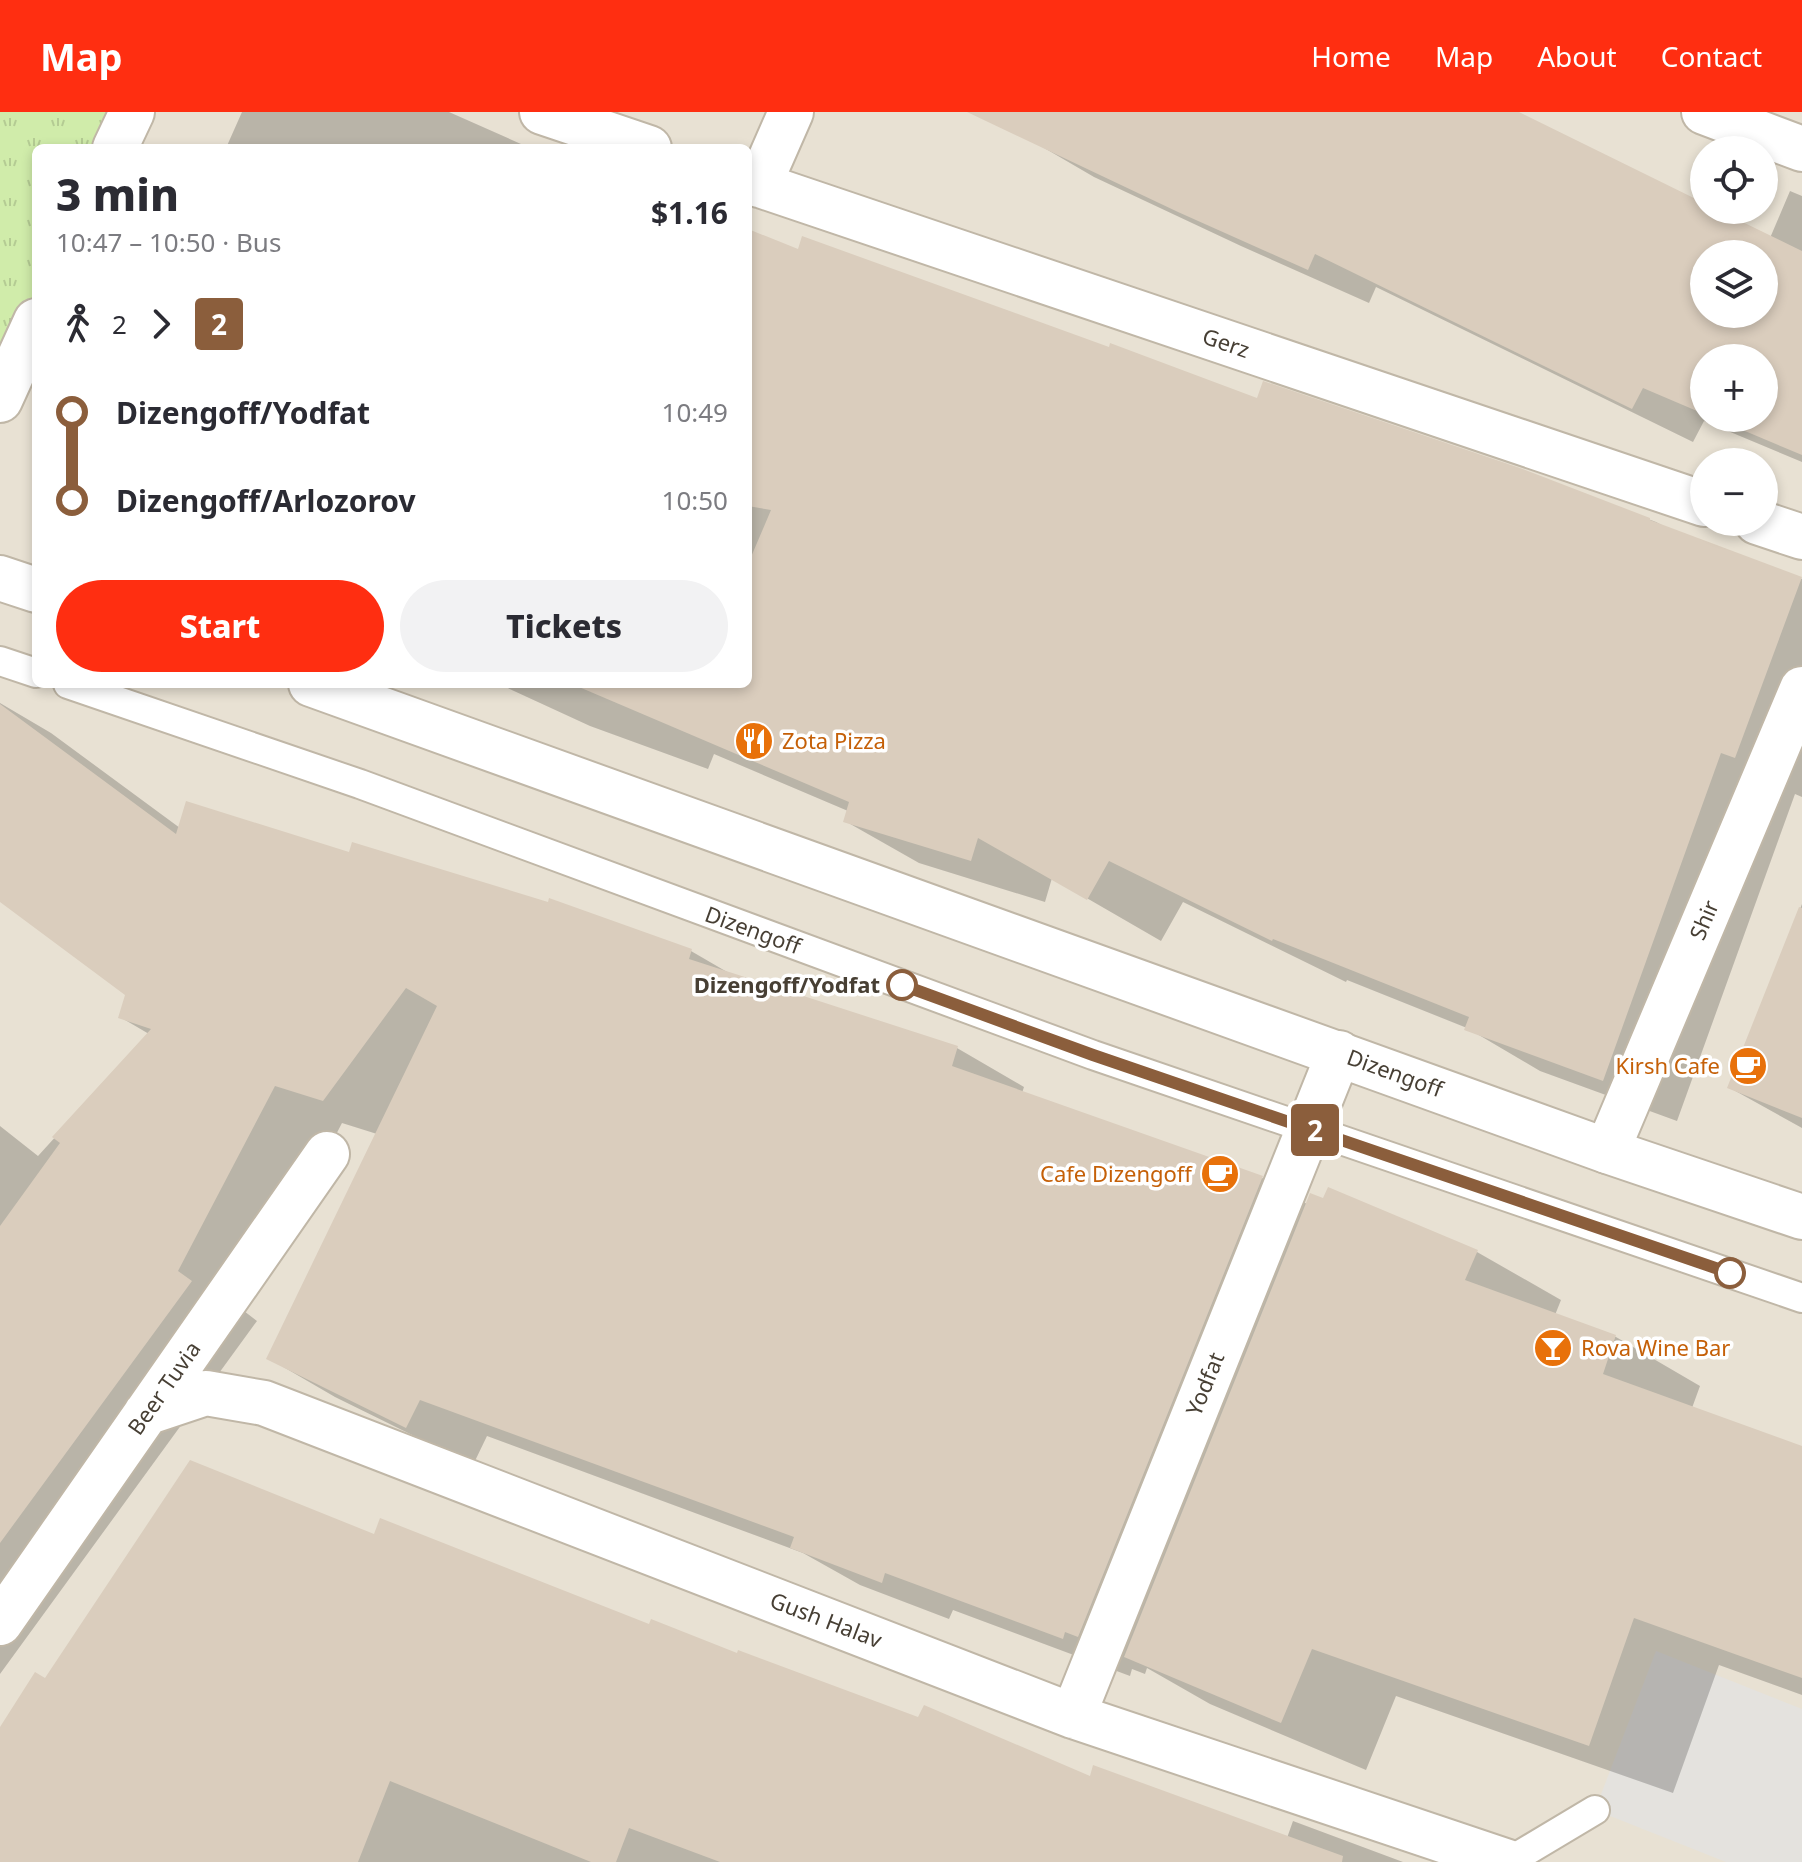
<!DOCTYPE html>
<html lang="en">
<head>
<meta charset="utf-8">
<style>
	:root { --surface:#fff; --page:#f2f2f3; --text:#2b2b33; --muted:#7c7c81; --accent:#ff2e11 }
	body { margin:0; font-family:"Noto Sans",sans-serif; background:var(--page); color:var(--text); height:100vh; display:flex; flex-direction:column; font-size:30px; white-space:nowrap }
	* { box-sizing:border-box; margin:0 }
	p { font-size:26px; color:var(--muted) }
	.icon { flex:none; width:44px; height:44px; fill:none; stroke:currentColor; stroke-width:2; stroke-linecap:round; stroke-linejoin:round }
	.map { position:relative; flex:1; overflow:hidden }
	.side { position:absolute; left:32px; top:32px; width:720px; height:544px; display:flex; flex-direction:column; background:var(--surface); border-radius:12px; box-shadow:0 4px 12px #0003 }
	.side>* { flex:none }
	.badge { padding:0 16px; border-radius:6px; font-size:28px; line-height:52px }
	.fabs { position:absolute; left:1690px; top:24px; display:grid; gap:16px }
	.fabs a { display:grid; place-items:center; width:88px; height:88px; border-radius:50%; background:var(--surface); box-shadow:0 4px 12px #0003; font-size:40px }
	.map>.badge { position:absolute; translate:-50% -50%; box-shadow:0 0 0 4px #fff }
	.legs { display:flex; align-items:center; gap:12px; height:88px; padding:0 24px; font-size:26px }
	.legs p { margin-inline-start:auto }
	.summary { display:flex; align-items:center; justify-content:space-between; height:136px; padding:0 24px }
	h1 { font-size:44px; font-weight:800; line-height:60px }
	.primary-button { display:flex; gap:16px; margin-top:auto; padding:16px 24px }
	.primary-button a { flex:1; height:92px; border-radius:48px; background:var(--accent); color:#fff; font-size:32px; font-weight:800; line-height:92px; text-align:center }
	.primary-button a+a { background:var(--page); color:var(--text) }
	ul { padding:0 24px; list-style:none }
	li { display:flex; align-items:center; gap:28px; height:88px; font-size:30px }
	li i { display:grid; place-items:center; width:12px; height:100%; margin:0 10px; background:currentColor }
	li i::after { content:''; width:20px; height:20px; margin:-10px; border:6px solid; border-radius:50%; background:var(--surface) }
	li p { margin-inline-start:auto }
	li:first-child i { background:linear-gradient(#0000 50%,currentColor 0) }
	li:last-child i { background:linear-gradient(currentColor 50%,#0000 0) }
	header { display:flex; align-items:center; gap:48px; box-sizing:border-box; height:112px; padding:0 40px; background:var(--accent); color:#fff }
	header strong { font-size:38px }
	nav { display:flex; gap:44px; margin-inline-start:auto; font-size:28px }
	.map>svg:first-child { display:block }
	.residential { fill:#e8e1d3; fill-rule:evenodd }
	.grass { fill:url(#grass-tufts) }
	.parking { fill:#e4e2de }
	.shadow { fill:#0003; fill-rule:evenodd }
	.building { fill:#dacdbd; fill-rule:evenodd }
	.lines { fill:none; stroke-linecap:round; stroke-linejoin:round }
	.service-casing { stroke:#c0b7a7; stroke-width:32 }
	.minor-casing { stroke:#c0b7a7; stroke-width:48 }
	.tertiary-casing { stroke:#c0b7a7; stroke-width:48 }
	.service { stroke:#fff; stroke-width:28 }
	.minor { stroke:#fff; stroke-width:44 }
	.tertiary { stroke:#fff; stroke-width:44 }
	.line-1-casing { stroke:#fff; stroke-width:18 }
	.line-1 { stroke:#8b5e3c; stroke-width:12 }
	.stop-1-dot { fill:#fff; stroke:#8b5e3c; stroke-width:4 }
	.labels { text-anchor:middle; stroke-width:7; stroke-linejoin:round; paint-order:stroke }
	.street-label { font-size:22px; fill:#473f34; stroke:#fff }
	.food-label { font-size:22px; fill:#c56008; stroke:#fff; text-anchor:start }
	.stop-label { font-size:22px; font-weight:bold; fill:#473f34; stroke:#fff; text-anchor:end }
</style>
</head>
<body>
<header>
<strong>Map</strong>
<nav><a>Home</a><a>Map</a><a>About</a><a>Contact</a></nav>
</header>
<div class="map">
<svg width="1802" height="1750" viewBox="0 0 1802 1750">
	<defs>
		<pattern id="grass-tufts" width="24" height="20" patternUnits="userSpaceOnUse" patternTransform="scale(2)"><rect width="24" height="20" fill="#d0ecaa"/><path d="M3 7l-1-3M5 7V3M7 7l1-3M15 17l-1-3M17 17v-4M19 17l1-3" fill="none" stroke="#b4cb93"/></pattern>
	</defs>
	<rect width="100%" height="100%" fill="#f4efe5"/>
	<path class="residential" d="M0 0H1802V1750H0ZM36 36H748V572H36ZM1704 38H1764V98H1704ZM1704 142H1764V202H1704ZM1704 246H1764V306H1704ZM1704 350H1764V410H1704Z"/>
	<path class="grass" d="M0 0H139L122 36H36V217L0 292Z"/>
	<path class="parking" d="M1656 1539 1802 1597V1750H1726L1595 1698Z"/>
	<path class="shadow" d="M242 0H449L530 36H226Z
		M1008 0H1514L1704 93V98H1714L1770 126 1790 79 1802 84V350L1704 309 1693 330 1376 175 1369 191 1241 134 1094 65 1034 30ZM1704 142H1764V202H1704ZM1704 246H1764V306H1704Z
		M748 119 799 140 1258 289 1519 358 1656 410 1667 416 1802 467V685L1795 682 1677 1009 1540 959 1467 916 1347 868 1346 870 1183 790 1161 829 1052 766 1045 790 919 751 845 709 848 699 714 642 708 657 590 614 499 572H748Z
		M0 591 51 621 180 716 350 743 691 839 734 864 957 936 1024 975 1022 981 1262 1066 1307 1092 1477 1140 1561 1188 1555 1203 1616 1225 1700 1274 1692 1296 1802 1336V1583L1719 1553 1673 1681 1396 1584 1366 1658 1210 1592 1147 1556 1145 1562 1132 1557 1130 1564 953 1498 949 1507 860 1473 803 1441 487 1324 473 1353 335 1285 268 1246 377 1022 342 1011 244 1199 257 1209 0 1562V1014L38 1044 149 922 120 905 127 882 0 788Z
		M1802 792V1016L1730 976Z
		M375 1425 650 1514 1091 1666 1287 1726 1293 1709 1403 1750H0V1619L46 1568Z"/>
	<path class="building" d="M967 0H1519L1704 91V98H1718L1802 139V343L1714 306H1764V246H1704V302L1643 276 1632 297 1315 142 1308 158 1178 100ZM1704 142H1764V202H1704Z
		M748 117 798 137 802 124 1109 235 1110 231 1257 286 1263 269 1520 356 1650 406V408L1802 465 1735 646 1721 641 1603 969 1464 918 1469 905 1273 827 1272 829 1109 749 1087 788 978 726 971 749 843 710 849 690 572 572H748V452L771 398 748 394Z
		M0 592 176 722 186 689 349 740 352 730 548 790 549 786 692 837 689 847 958 934 952 954 1263 1064 1078 1525 1065 1520 1063 1527 885 1461 882 1471 790 1436 794 1425 420 1288 406 1316 266 1247 437 894 406 876 323 989 275 974 178 1159 192 1169 0 1431V1114L60 1031 52 1025 151 917 118 906 125 883 0 790Z
		M1799 795 1802 796V1006L1727 976Z
		M1328 1075 1478 1138 1465 1168 1616 1223 1603 1262 1802 1334V1566L1634 1506 1589 1634 1312 1537 1281 1611 1124 1545 1310 1081 1323 1086Z
		M190 1348 374 1422 380 1406 649 1512 651 1507 737 1541 738 1538 918 1605 924 1593 1090 1664 1093 1653 1343 1744 1342 1750H720L629 1716 616 1750H591L390 1669 358 1750H0V1615L35 1560 45 1566Z"/>
	<g class="lines">
		<g class="service-casing">
			<path id="service" d="M0 549 36 561
				M68 572 360 672 1093 943 1802 1186
				M1508 1750 1595 1698"/>
		</g>
		<g class="minor-casing">
			<path id="minor" d="M542 0 649 36
				M1704 0 1802 37
				M748 69 1704 392
				M759 73 791 0
				M1757 410 1802 425
				M1607 1039 1802 577
				M146 1301 206 1281 264 1291 1073 1604 1508 1750
				M0 1511 327 1042
				M1073 1604 1339 941"/>
		</g>
		<g class="tertiary-casing">
			<path id="tertiary" d="M115 36 132 0
				M0 288 36 209
				M0 466 36 478
				M311 572 1607 1039 1802 1105"/>
		</g>
		<use href="#service" class="service"/>
		<use href="#minor" class="minor"/>
		<use href="#tertiary" class="tertiary"/>
	</g>
	<g class="lines">
		<g class="line-1-casing">
			<path id="line-1" d="M902 873 1093 943 1730 1161"/>
		</g>
		<use href="#line-1" class="line-1"/>
	</g>
	<defs>
		<g id="restaurant-disc" transform="scale(2)"><circle r="9.5" fill="#e8710a" stroke="#fff"/><path d="M-5-6h1v4h1v-4h1v4h1v-4h1v5L-1.5 .5V6h-2V.5L-5-1ZM5-6V6H3V1.5H1.5Q1.5-4 5-6Z" fill="#fff"/></g>
		<g id="cafe-disc" transform="scale(2)"><circle r="9.5" fill="#e8710a" stroke="#fff"/><path d="M-5.5-4.5H6V0H3Q3 3.5 0 3.5H-2.5Q-5.5 3.5-5.5 0ZM3-3.2v2h1.7v-2ZM-6 4.5H4V6H-6Z" fill="#fff"/></g>
		<g id="bar-disc" transform="scale(2)"><circle r="9.5" fill="#e8710a" stroke="#fff"/><path d="M-6-5H6L.8 .8V4.5H3.5V6h-7V4.5H-.8V.8Z" fill="#fff"/></g>
	</defs>
	<g fill-rule="evenodd">
		<use href="#restaurant-disc" x="754" y="629"/>
		<use href="#cafe-disc" x="1748" y="954"/>
		<use href="#cafe-disc" x="1220" y="1062"/>
		<use href="#bar-disc" x="1553" y="1236"/>
	</g>
	<g class="stop-1-dot">
		<circle cx="902" cy="873" r="14"/>
		<circle cx="1730" cy="1161" r="14"/>
	</g>
	<g class="labels">
		<g class="street-label">
			<text transform="translate(1226 231) rotate(19)" y="8">Gerz</text>
			<text transform="translate(1704 808) rotate(-67)" y="8">Shir</text>
			<text transform="translate(753 818) rotate(20)" y="8">Dizengoff</text>
			<text transform="translate(1395 961) rotate(20)" y="8">Dizengoff</text>
			<text transform="translate(1205 1272) rotate(-68)" y="8">Yodfat</text>
			<text transform="translate(164 1276) rotate(-55)" y="8">Beer Tuvia</text>
			<text transform="translate(826 1508) rotate(21)" y="8">Gush Halav</text>
		</g>
		<g class="food-label">
			<text x="782" y="637">Zota Pizza</text>
			<text x="1720" y="962" text-anchor="end">Kirsh Cafe</text>
			<text x="1192" y="1070" text-anchor="end">Cafe Dizengoff</text>
			<text x="1581" y="1244">Rova Wine Bar</text>
		</g>
		<g class="stop-label">
			<text x="880" y="881">Dizengoff/Yodfat</text>
		</g>
	</g>
</svg>
<div class="fabs">
<a><svg class="icon" aria-label="locate" viewBox="0 0 24 24"><circle cx="12" cy="12" r="6"/><path d="M12 2v4M12 18v4M2 12h4M18 12h4"/></svg></a>
<a><svg class="icon" aria-label="layers" viewBox="0 0 24 24"><path d="M12 4l9 5-9 5-9-5zM3 14l9 5 9-5"/></svg></a>
<a>+</a>
<a>−</a>
</div>
<b class="badge" style="left:1315px;top:1018px;background:#8b5e3c;color:#fff">2</b>
<section class="side">
<div class="summary"><div><h1>3 min</h1><p>10:47 – 10:50 · Bus</p></div><b>$1.16</b></div>
<div class="legs"><svg class="icon" aria-label="walk" viewBox="0 0 24 24"><circle cx="13" cy="4" r="2"/><path d="M13 8l-2 6 4 7M11 14l-3 7M7 12l3-4h3l4 4"/></svg>2<svg class="icon" aria-label="forward" viewBox="0 0 24 24"><path d="M9 5l7 7-7 7"/></svg><b class="badge" style="background:#8b5e3c;color:#fff">2</b></div>
<ul>
<li><i style="color:#8b5e3c"></i><b>Dizengoff/Yodfat</b><p>10:49</p></li>
<li><i style="color:#8b5e3c"></i><b>Dizengoff/Arlozorov</b><p>10:50</p></li>
</ul>
<div class="primary-button"><a>Start</a><a>Tickets</a></div>
</section>
</div>
</body>
</html>
